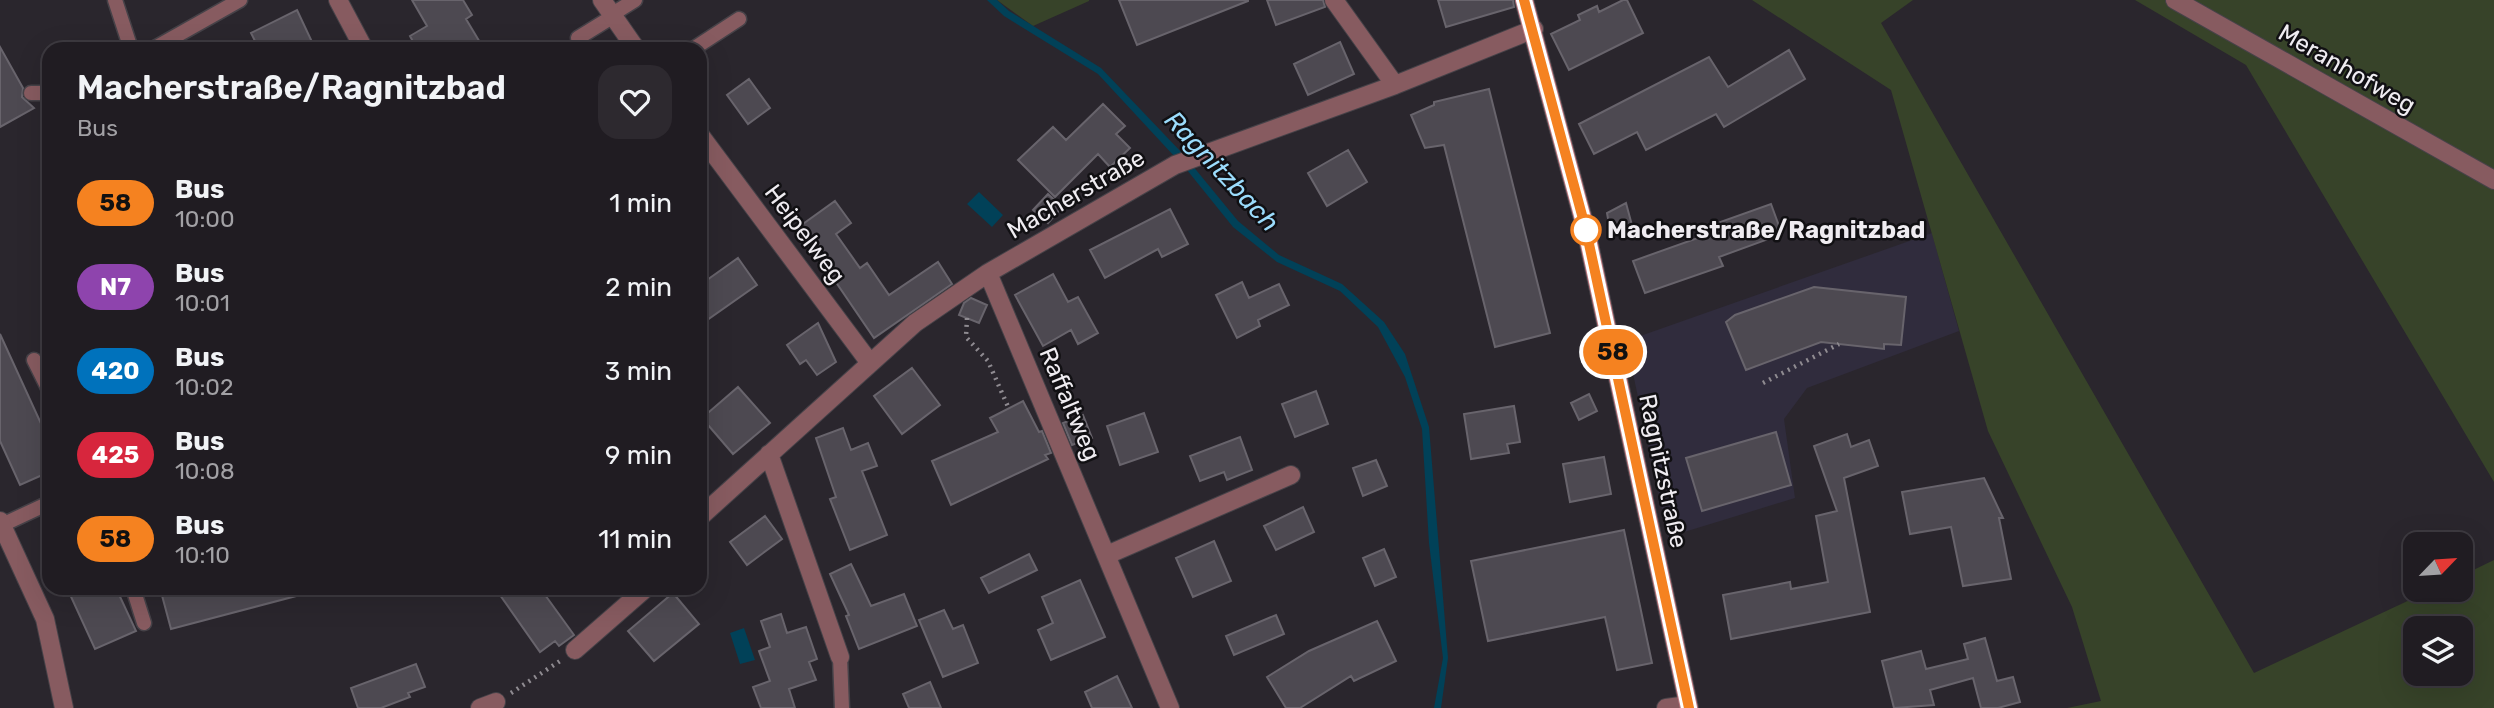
<!DOCTYPE html>
<html lang="en">
<head>
<meta charset="utf-8">
<style>
	:root { --surface:#201c22; --page:#2d292f; --text:#f1f3f6; --muted:#a2a1a5; --line:#3d3a40 }
	body { margin:0; font-family:Rubik,sans-serif; background:var(--page); color:var(--text); height:100vh; display:flex; flex-direction:column; font-size:26px; white-space:nowrap }
	* { box-sizing:border-box; margin:0 }
	p { font-size:23px; color:var(--muted) }
	.icon { flex:none; width:38px; height:38px; fill:none; stroke:currentColor; stroke-width:2; stroke-linecap:round; stroke-linejoin:round }
	.map { position:relative; flex:1; overflow:hidden }
	.panel { position:absolute; left:42px; top:42px; width:665px; height:553px; display:flex; flex-direction:column; background:var(--surface); border-radius:21px; box-shadow:0 7px 28px #0002,0 0 0 2px var(--line) }
	.panel>* { flex:none }
	.badge { padding:0 14px; border-radius:23px; font-size:24px; line-height:46px }
	.needle { width:46px; rotate:65deg }
	.fabs { position:absolute; left:2403px; top:532px; display:grid; gap:14px }
	.fabs a { display:grid; place-items:center; width:70px; height:70px; border-radius:14px; background:var(--surface); box-shadow:0 7px 28px #0002,0 0 0 2px var(--line); font-size:35px }
	.map>.badge { position:absolute; translate:-50% -50%; box-shadow:0 0 0 4px #fff }
	.round { display:grid; place-items:center; flex:none; width:74px; height:74px; border-radius:21px; background:var(--page) }
	.headline { display:flex; align-items:center; justify-content:space-between; height:119px; padding:0 35px }
	h1 { font-size:33px; font-weight:600; line-height:52px }
	ul { padding:0; list-style:none }
	li { display:flex; align-items:center; gap:21px; height:84px; padding:0 35px }
	li div { flex:1 }
	li b { display:block; font-size:26px }
	li em { font-style:normal }
	li .badge { min-width:77px; font-weight:700; text-align:center }
	.map>svg:first-child { display:block }
	.commercial { fill:#302c3d }
	.green { fill:#374329; fill-rule:evenodd }
	.water { fill:#014158 }
	.building { fill:#4d4951; stroke:#68646c; stroke-width:2 }
	.lines { fill:none; stroke-linecap:round; stroke-linejoin:round }
	.lane-casing { stroke:#464248; stroke-width:17 }
	.street-casing { stroke:#464248; stroke-width:20 }
	.secondary-casing { stroke:#464248; stroke-width:20 }
	.path { stroke:#8f8b91; stroke-width:4.5; stroke-dasharray:2 5; stroke-linecap:butt }
	.lane { stroke:#875b60; stroke-width:14 }
	.street { stroke:#875b60; stroke-width:18 }
	.secondary { stroke:#bd787f; stroke-width:18 }
	.line-casing { stroke:#fff; stroke-width:16 }
	.line { stroke:#f58220; stroke-width:10 }
	.stop-dot { fill:#fff; stroke:#f58220; stroke-width:3.5 }
	.labels { text-anchor:middle; stroke-width:5; stroke-linejoin:round; paint-order:stroke }
	.street-label { font-size:24px; fill:#efecf1; stroke:#111013 }
	.stop-label { font-size:24px; font-weight:bold; fill:#efecf1; stroke:#111013; text-anchor:start }
	.water-label { font-size:26px; font-style:italic; fill:#9bdcfc; stroke:#111013 }
</style>
</head>
<body>
<div class="map">
<svg width="2494" height="708" viewBox="0 0 2494 708">
	<rect width="100%" height="100%" fill="#2a262d"/>
	<path class="commercial" d="M1932 233 1959 331 1807 388 1784 419 1795 498 1668 537 1626 341Z"/>
	<path class="green" d="M997 0H1089V1L1033 26Z
		M1752 0H1913L1881 23 2254 673 2431 590H2460L2461 576 2494 560V708H2067L2101 701 2072 607 1988 431 1891 90ZM2460 628V674H2415V628Z
		M2135 0H2494V482L2246 65Z"/>
	<path class="water" d="M987 0H997L1009 11 1101 68 1183 154 1238 221 1279 255 1342 284 1384 322 1405 354 1429 427 1448 658 1441 708H1434L1443 658 1429 543 1422 429 1405 377 1378 327 1340 291 1277 262 1233 227 1187 170 1098 74 1004 16Z
		M979 192 1003 215 992 227 967 204Z
		M744 628 755 660 740 664 730 633Z"/>
	<path class="building" d="M412 0H463L472 15 466 19 484 49H417L410 36 427 26Z
		M1119 0H1248V1L1137 45Z
		M1267 0H1323L1325 7 1276 25Z
		M1438 0H1513L1514 7 1446 27Z
		M1623 0H1627L1643 33 1569 70 1551 34 1580 20 1578 15 1597 6 1599 12Z
		M297 10 313 44 303 49H259L251 33Z
		M1340 42 1354 74 1308 95 1294 64Z
		M0 47 23 88 22 97 34 108 0 127Z
		M1789 50 1805 79 1724 127 1716 114 1646 150 1637 132 1594 154 1579 124 1709 57 1728 87Z
		M749 79 770 108 748 124 727 95Z
		M1489 89 1550 333 1495 347 1444 145 1425 148 1411 115 1434 105V102Z
		M1103 104 1125 126 1116 134 1130 148 1110 167 1098 154 1055 197 1018 160 1053 127 1066 140Z
		M1348 150 1367 182 1327 206 1308 173Z
		M1048 194 1062 207 1048 223 1033 210Z
		M835 201 851 223 836 234 860 268 867 263 889 295 938 262 952 284 874 338 814 250 812 251 796 229Z
		M1626 203 1633 229 1611 236 1607 213Z
		M1771 204 1782 234 1719 257 1723 266 1645 293 1633 261 1712 233 1709 226Z
		M1170 209 1188 244 1162 257 1158 249 1105 278 1090 250Z
		M738 258 757 285 700 325V285Z
		M1053 274 1068 302 1078 297 1098 333 1078 344 1071 330 1043 346 1015 295Z
		M1242 282 1249 298 1279 284 1289 305 1258 320 1260 326 1237 338 1216 295Z
		M1814 287 1906 297 1901 345 1884 344V349L1821 342 1746 370 1726 322 1735 315Z
		M971 298 987 305 979 323 959 315 964 303Z
		M818 323 836 362 817 375 806 360 800 364 787 345Z
		M0 334 49 441V472L20 485 0 441Z
		M912 368 940 405 902 434 874 396Z
		M738 387 770 423 733 454 702 418Z
		M1316 391 1328 424 1295 437 1282 404Z
		M1589 394 1597 411 1579 420 1571 403Z
		M1023 401 1039 432 1042 431 1051 453 1045 455 1048 459 951 505 932 461 998 432 990 418Z
		M1514 406 1520 442 1507 444 1509 453 1471 459 1464 414Z
		M1144 413 1158 452 1120 465 1107 426Z
		M1083 415 1092 438 1072 445 1063 423Z
		M843 428 851 450 868 443 877 466 862 471 887 535 850 550 830 499 836 497 816 438Z
		M1776 432 1791 485 1702 511 1686 458Z
		M1847 434 1851 447 1869 440 1878 466 1844 478 1870 612 1731 639 1723 595 1790 582 1791 589 1828 582 1816 516 1837 511 1814 446Z
		M1240 437 1252 470 1227 480 1224 472 1200 481 1190 456Z
		M1604 457 1611 494 1570 502 1563 464Z
		M1376 460 1387 486 1363 496 1353 468Z
		M1984 478 2003 518H1999L2011 579 1963 586 1951 527 1910 534 1902 492Z
		M1303 507 1314 532 1276 550 1264 526Z
		M765 516 782 539 747 565 730 542Z
		M1624 530 1652 663 1617 670 1605 617 1488 641 1471 561Z
		M1214 541 1231 581 1193 597 1176 558Z
		M1384 549 1396 577 1375 586 1363 558Z
		M1029 554 1037 570 989 593 981 578Z
		M851 564 871 606 904 594 917 626 859 649 846 616 849 615 830 574Z
		M1080 580 1105 637 1051 660 1038 630 1053 623 1042 597Z
		M67 588H116L136 631 95 649Z
		M160 588H303L304 594 171 629Z
		M495 588H540L574 635 559 646 555 641 540 652Z
		M673 593 699 624 654 661 628 631Z
		M944 610 953 629 963 625 978 663 943 677 919 620Z
		M781 614 787 633 806 627 817 659 809 662 816 680 789 689 795 708H761L753 687 770 681 759 651 770 647 761 621Z
		M1276 615 1284 634 1234 655 1226 636Z
		M1377 621 1396 661 1354 681 1351 676 1300 708H1286L1267 677 1309 651Z
		M1985 638 1997 681 2013 677 2020 702 1998 708H1981L1973 678 1930 690 1934 705 1894 708 1882 661 1921 651 1926 669 1968 659 1964 644Z
		M416 664 425 687 408 693 410 697 381 708H358L351 688Z
		M1117 676 1132 708H1092L1085 692Z
		M930 682 941 708H909L903 694Z"/>
	<g class="lines">
		<g class="lane-casing">
			<path id="lane" d="M115 0 131 49
				M611 15 635 0
				M578 38 612 17
				M153 49 240 0
				M693 49 739 19
				M31 93H49
				M34 360 49 390
				M2 525 49 503
				M133 588 144 623
				M840 657 842 708"/>
		</g>
		<g class="street-casing">
			<path id="street" d="M338 0 364 49
				M602 0 636 49
				M1334 0 1395 85
				M2175 0 2494 180
				M700 135 870 363
				M988 273 1170 708
				M769 454 840 657
				M700 517 915 323 988 273 1175 165 1395 85 1534 29
				M0 521 45 619 64 708
				M1107 555 1291 475
				M575 650 646 588
				M480 708 496 702
				M1666 708 1688 705"/>
		</g>
		<g class="secondary-casing">
			<path id="secondary" d="M1524 0 1586 230 1689 708"/>
		</g>
		<path class="path" d="M967 318 966 337 988 361 1009 409
			M1763 383 1839 344
			M511 693 560 661"/>
		<use href="#lane" class="lane"/>
		<use href="#street" class="street"/>
		<use href="#secondary" class="secondary"/>
	</g>
	<g class="lines">
		<g class="line-casing">
			<path id="line" d="M1524 0 1586 230 1689 708"/>
		</g>
		<use href="#line" class="line"/>
	</g>
	<circle class="stop-dot" cx="1586" cy="230" r="14"/>
	<g class="labels">
		<g class="street-label">
			<text transform="translate(2347 69) rotate(30)" y="8">Meranhofweg</text>
			<text transform="translate(1076 194) rotate(-30)" y="8">Macherstraße</text>
			<text transform="translate(805 234) rotate(53)" y="8">Heipelweg</text>
			<text transform="translate(1070 404) rotate(67)" y="8">Raffaltweg</text>
			<text transform="translate(1663 471) rotate(78)" y="8">Ragnitzstraße</text>
		</g>
		<g class="stop-label">
			<text x="1607" y="238">Macherstraße/Ragnitzbad</text>
		</g>
		<g class="water-label">
			<text transform="translate(1222 171) rotate(47)" y="9">Ragnitzbach</text>
		</g>
	</g>
</svg>
<div class="fabs">
<a><svg class="needle" viewBox="-14 -14 28 28"><path d="M0-13l5 13h-10z" fill="#e53935"/><path d="M0 13l5-13h-10z" fill="#a2a1a5"/></svg></a>
<a><svg class="icon" aria-label="layers" viewBox="0 0 24 24"><path d="M12 4l9 5-9 5-9-5zM3 14l9 5 9-5"/></svg></a>
</div>
<b class="badge" style="left:1613px;top:352px;background:#f58220;color:#111">58</b>
<section class="panel">
<div class="headline"><div><h1>Macherstraße/Ragnitzbad</h1><p>Bus</p></div><a class="round"><svg class="icon" aria-label="heart" viewBox="0 0 24 24"><path d="M12 20l-8-8c-3-5 5-10 8-4 3-6 11-1 8 4z"/></svg></a></div>
<ul>
<li><span class="badge" style="background:#f58220;color:#111">58</span><div><b>Bus</b><p>10:00</p></div><em>1 min</em></li>
<li><span class="badge" style="background:#8e44ad;color:#fff">N7</span><div><b>Bus</b><p>10:01</p></div><em>2 min</em></li>
<li><span class="badge" style="background:#0072bc;color:#fff">420</span><div><b>Bus</b><p>10:02</p></div><em>3 min</em></li>
<li><span class="badge" style="background:#d7263d;color:#fff">425</span><div><b>Bus</b><p>10:08</p></div><em>9 min</em></li>
<li><span class="badge" style="background:#f58220;color:#111">58</span><div><b>Bus</b><p>10:10</p></div><em>11 min</em></li>
</ul>
</section>
</div>
</body>
</html>
